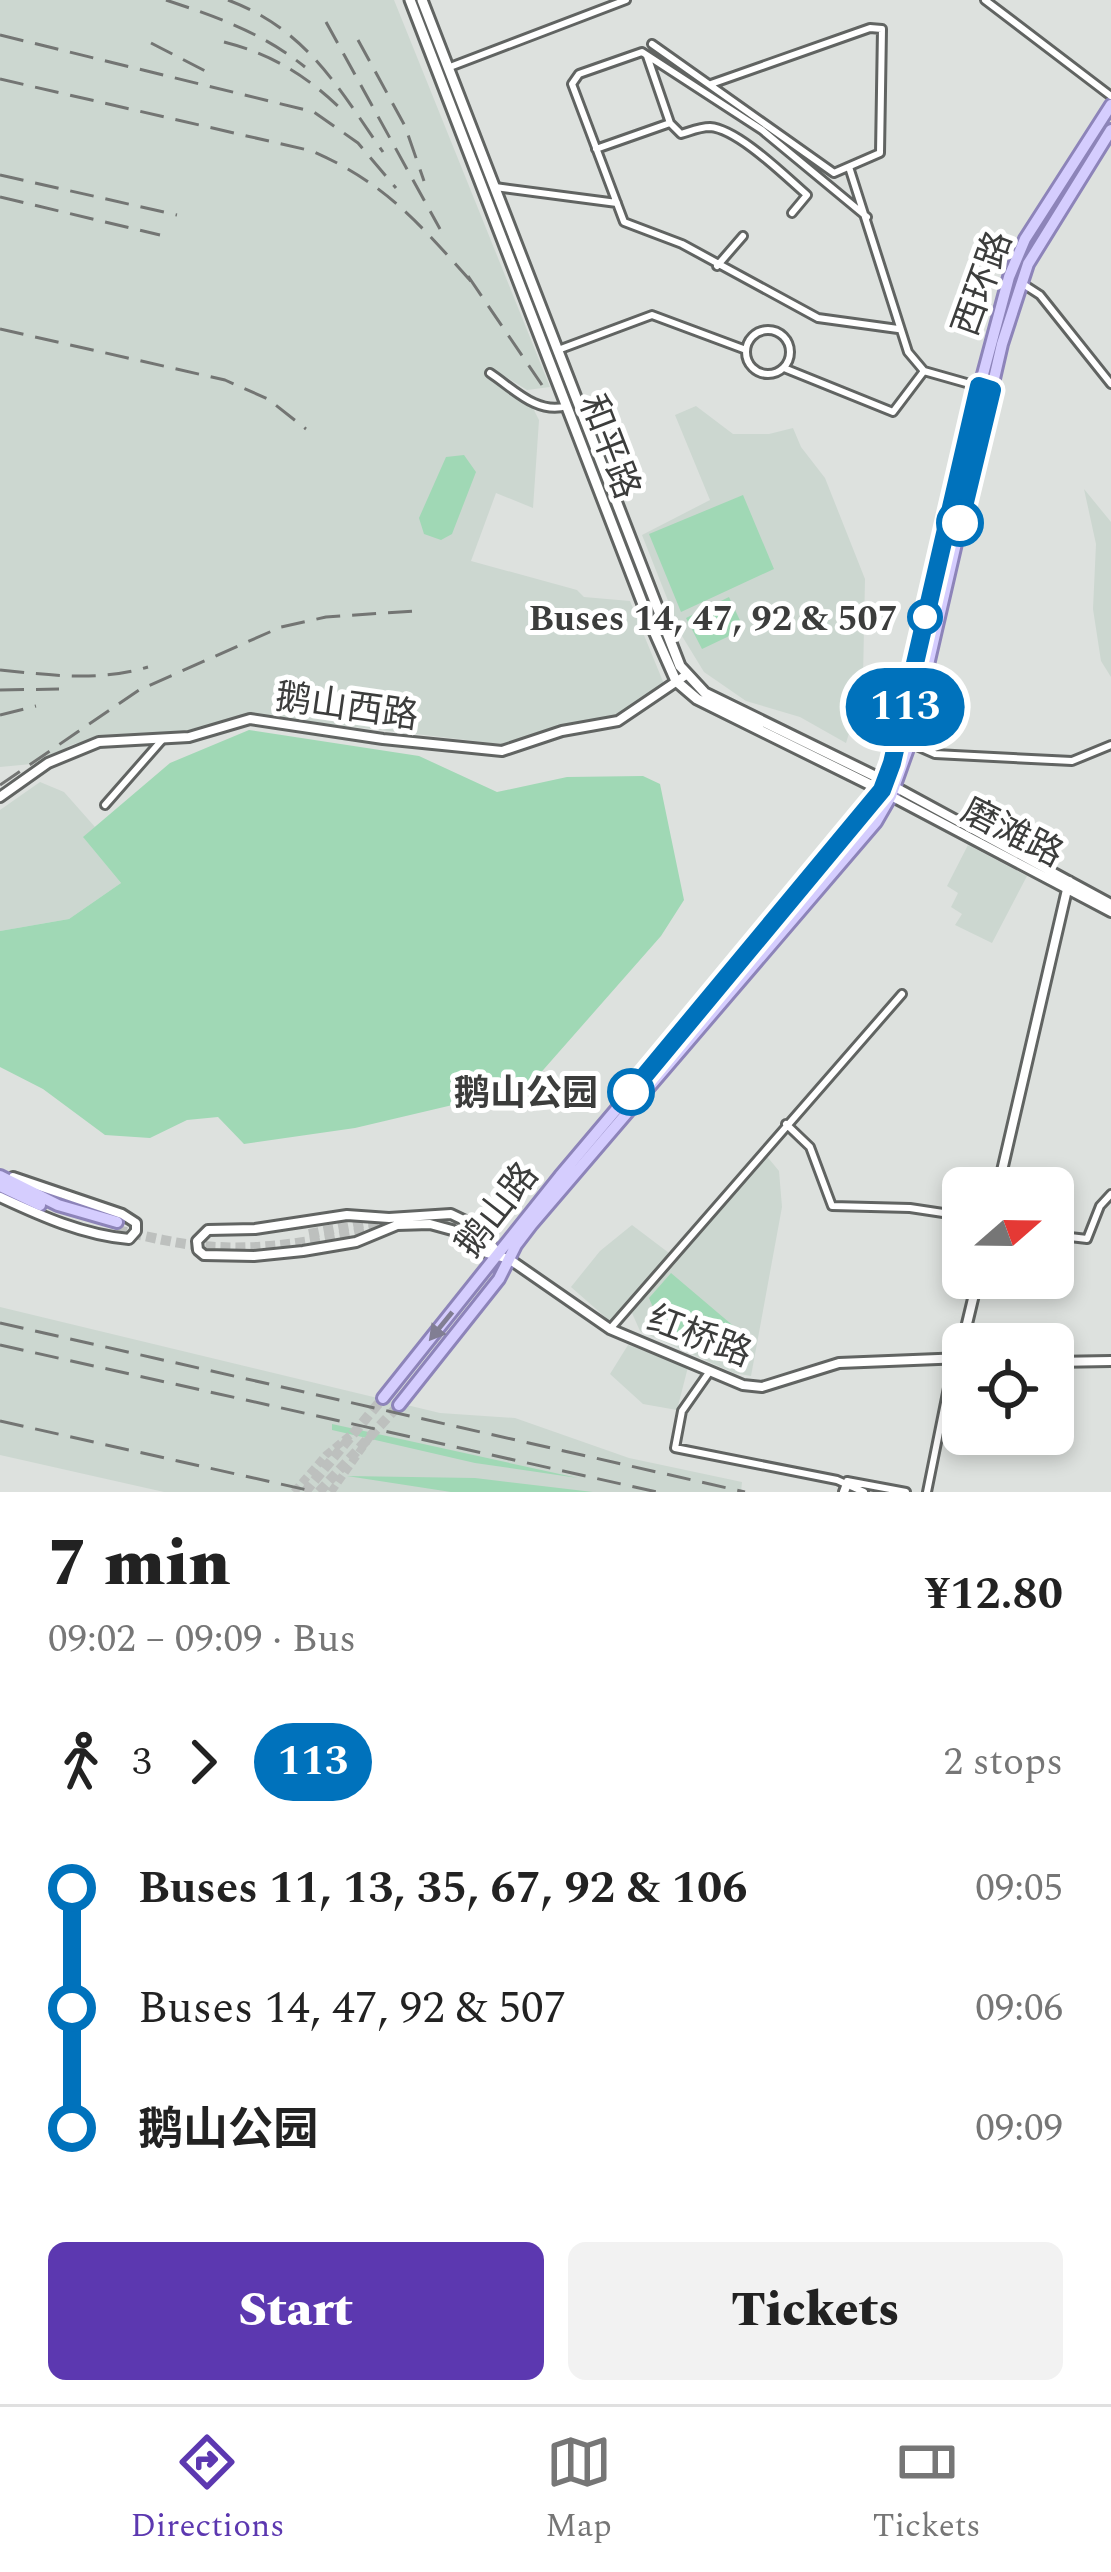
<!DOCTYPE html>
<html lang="en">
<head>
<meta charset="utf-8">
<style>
	:root { --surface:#fff; --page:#f2f2f2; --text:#222; --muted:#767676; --line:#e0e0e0; --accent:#5c38b0 }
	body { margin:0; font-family:Spectral,"Noto Sans SC",serif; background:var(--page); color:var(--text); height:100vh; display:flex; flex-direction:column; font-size:45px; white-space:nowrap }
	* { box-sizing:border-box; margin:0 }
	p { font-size:39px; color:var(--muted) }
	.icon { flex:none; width:66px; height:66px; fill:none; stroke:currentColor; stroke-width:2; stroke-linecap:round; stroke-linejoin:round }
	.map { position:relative; height:1492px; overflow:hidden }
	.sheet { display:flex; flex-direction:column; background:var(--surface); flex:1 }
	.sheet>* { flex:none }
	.badge { padding:0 24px; border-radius:39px; font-size:42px; line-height:78px }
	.needle { width:78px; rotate:70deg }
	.controls { position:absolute; left:942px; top:1167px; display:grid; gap:24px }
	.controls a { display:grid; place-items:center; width:132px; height:132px; border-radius:18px; background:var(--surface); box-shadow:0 6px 18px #0003; font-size:60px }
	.map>.badge { position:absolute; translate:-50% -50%; box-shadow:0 0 0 6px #fff }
	.legs { display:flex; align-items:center; gap:18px; height:132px; padding:0 48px; font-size:39px }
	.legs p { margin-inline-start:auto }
	.head { display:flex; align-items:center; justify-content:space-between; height:204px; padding:0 48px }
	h1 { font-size:66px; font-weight:800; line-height:90px }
	.cta { display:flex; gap:24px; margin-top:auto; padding:24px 48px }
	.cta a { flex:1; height:138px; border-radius:18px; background:var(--accent); color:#fff; font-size:48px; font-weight:800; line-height:138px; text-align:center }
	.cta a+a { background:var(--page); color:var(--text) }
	ul { padding:0 48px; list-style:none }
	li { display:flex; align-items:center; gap:42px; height:120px; font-size:45px }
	li i { display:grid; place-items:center; width:18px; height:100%; margin:0 15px; background:currentColor }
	li i::after { content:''; width:30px; height:30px; margin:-15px; border:9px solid; border-radius:50%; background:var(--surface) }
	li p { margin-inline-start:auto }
	li:first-child i { background:linear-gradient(#0000 50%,currentColor 0) }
	li:last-child i { background:linear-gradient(currentColor 50%,#0000 0) }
	.dock { display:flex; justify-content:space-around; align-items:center; height:168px; border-top:3px solid var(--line); background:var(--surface); font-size:33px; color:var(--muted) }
	.dock a { display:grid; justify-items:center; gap:6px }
	.dock .current { color:var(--accent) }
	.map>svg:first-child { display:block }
	.built { fill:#ccd7d0 }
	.green { fill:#a0d8b5 }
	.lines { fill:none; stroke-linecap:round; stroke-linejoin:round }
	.tertiary-tunnel { stroke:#bdc0be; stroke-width:8; stroke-dasharray:8 4; stroke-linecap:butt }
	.primary-tunnel { stroke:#bdc0be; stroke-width:10; stroke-dasharray:10 5; stroke-linecap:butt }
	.minor-casing { stroke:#616462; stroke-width:12 }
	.tertiary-casing { stroke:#616462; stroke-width:14 }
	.secondary-casing { stroke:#616462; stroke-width:15 }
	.primary-casing { stroke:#8d84b9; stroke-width:16 }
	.minor { stroke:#fff; stroke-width:6 }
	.tertiary { stroke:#fff; stroke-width:8 }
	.secondary { stroke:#fff; stroke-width:9 }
	.primary { stroke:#d5cdfe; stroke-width:10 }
	.rail { stroke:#737573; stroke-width:3; stroke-dasharray:24 12; stroke-linecap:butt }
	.oneway { fill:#817e93 }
	.line-1-casing { stroke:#fff; stroke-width:27 }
	.line-1 { stroke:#0072bc; stroke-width:18 }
	.stop-1-dot { fill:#fff; stroke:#0072bc; stroke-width:6 }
	.labels { text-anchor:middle; stroke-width:10; stroke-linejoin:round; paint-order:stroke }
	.street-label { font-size:36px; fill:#3c3d3c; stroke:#fff }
	.stop-label { font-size:36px; font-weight:bold; fill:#3c3d3c; stroke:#fff; text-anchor:end }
</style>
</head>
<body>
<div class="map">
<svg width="1111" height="1492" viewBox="0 0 1111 1492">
	<rect width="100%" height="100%" fill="#dde1de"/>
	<path class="built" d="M0 0H394L550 387 527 390 493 369 489 376 532 406 539 420 533 508 496 493 471 561 577 590 584 597 630 601 664 684 618 716 558 729 509 745 246 714 177 733H143L92 739 71 745 42 763 0 767Z
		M696 406 733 434H769L793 428 801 447 825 478 865 579 862 728 850 730 846 743 800 717 746 701 704 672 682 636 642 535 710 500 675 415Z
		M1084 489 1111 522V677L1101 661 1093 609 1096 544Z
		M40 782 64 792 95 827 84 838 121 883 69 919 0 931V810Z
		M968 845 1027 876 992 943 955 925 962 914 951 907 958 893 947 886Z
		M765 1154 779 1171 782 1207 751 1376 734 1373 640 1331 632 1313Z
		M632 1225 669 1253 612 1323 571 1287 600 1251Z
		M0 1307 440 1413 515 1418 629 1458 742 1482 741 1492H164L0 1455Z
		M628 1345 688 1367 677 1410 643 1404 610 1374Z"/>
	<path class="green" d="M464 455 476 472 452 534 441 540 424 534 419 518 446 457Z
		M743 495 774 569 681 612 649 534Z
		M729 597 744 629 702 649 686 618Z
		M249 730 419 756 497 792 567 777 643 776 660 784 684 900 661 936 537 1077 495 1095 355 1128 244 1144 218 1117 187 1120 150 1138 105 1135 43 1089 0 1067V931L69 919 121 883 83 837 170 763Z
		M671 1273 737 1329 715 1361 657 1317 649 1298Z
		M332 1424 578 1478 475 1463 332 1430Z
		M347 1476 475 1478 593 1492H451Z"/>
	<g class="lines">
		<path class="tertiary-tunnel" d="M294 1492 326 1455 359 1428
			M331 1492 372 1434"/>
		<path class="primary-tunnel" d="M117 1230C150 1237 184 1246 218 1247 277 1250 336 1237 394 1225
			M309 1234 385 1219
			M305 1492 383 1398
			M319 1492 399 1405"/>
		<g class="minor-casing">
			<path id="minor" d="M985 0 1111 96
				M652 44 834 173 880 153 882 29 870 28 711 84
				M647 56 670 123 681 134C691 131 700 127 710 127 738 129 785 176 807 195L792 213
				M450 67 626 0
				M596 149 670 123
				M849 167 908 352 924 371 991 390
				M495 187 617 203
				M867 217 762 130 642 52 579 74 572 84 624 222 682 244 818 318 898 329
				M717 266 743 236
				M1023 284 1040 295 1111 384
				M746 352a22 22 0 1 1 44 0a22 22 0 1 1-44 0Z
				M558 350 652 315 746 350
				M784 368 893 412 924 371
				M490 373C514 389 537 415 567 406
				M910 743 935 754 1072 761 1111 745
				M105 805 162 740
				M786 1124 810 1147 832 1206 910 1208 963 1216
				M1053 1235 1087 1239 1100 1206 1111 1194
				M610 1329 902 994
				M710 1371 682 1411 675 1448 837 1480 864 1492
				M847 1481 906 1492
				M927 1492 951 1373 959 1357"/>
		</g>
		<g class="tertiary-casing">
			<path id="tertiary" d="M895 787 1111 904
				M891 796 1111 912
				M0 797 48 763 99 742 189 737 250 719 383 739 502 751 562 731 618 721 686 675
				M998 1188 1069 881
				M0 1197C41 1216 83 1235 129 1239L136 1231V1223L122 1214 13 1177
				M499 1254 474 1225 451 1214 389 1218 347 1215 255 1229 208 1230 197 1241 198 1250 204 1255 254 1256 303 1251 356 1242 397 1225 430 1224 452 1230 479 1251 509 1259 610 1329 743 1385 762 1387 839 1363 963 1358
				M959 1357 978 1278
				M1053 1362 1111 1361
				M844 1492 847 1484"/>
		</g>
		<g class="secondary-casing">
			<path id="secondary" d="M410 0 649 620 676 681 697 699 883 791
				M422 0 680 666 705 693 891 784"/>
		</g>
		<g class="primary-casing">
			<path id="primary" d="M0 1176 58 1205 117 1222
				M0 1186 40 1205
				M383 1398 560 1176 865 815 882 790 892 763 963 449 1009 277 1025 239 1111 105
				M399 1405 499 1279 516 1245 532 1224 876 822 891 796 910 743 1002 344 1028 264 1111 130"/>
		</g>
		<use href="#minor" class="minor"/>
		<use href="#tertiary" class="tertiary"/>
		<use href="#secondary" class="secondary"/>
		<use href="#primary" class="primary"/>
		<path class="rail" d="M166 0C217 17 263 33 305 67
			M228 0C307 30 337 86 383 152
			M326 22 440 229
			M0 35 314 112 358 143 396 188
			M358 40 405 126 424 181
			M224 42C271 54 306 75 341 109
			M151 43 213 75
			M0 79 312 151C388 184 422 227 476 287
			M0 175 177 215
			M0 197 160 235
			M468 276 542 385
			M0 329 225 380 268 399 306 429
			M0 670C52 675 97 682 148 667
			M0 690 59 689
			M0 715 36 706
			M0 785 139 690 281 627 326 617 414 611
			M0 1323 745 1492
			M0 1345 657 1492
			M0 1421 316 1492"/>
	</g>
	<defs><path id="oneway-solid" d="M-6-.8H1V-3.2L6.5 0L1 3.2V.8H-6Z" transform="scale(3)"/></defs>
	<use class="oneway" href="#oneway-solid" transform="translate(441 1326) rotate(129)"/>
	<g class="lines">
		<g class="line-1-casing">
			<path id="line-1" d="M631 1092 882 790 892 763 979 386 992 390 960 523"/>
		</g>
		<use href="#line-1" class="line-1"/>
	</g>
	<g class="stop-1-dot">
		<circle cx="960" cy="523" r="21"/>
		<circle cx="925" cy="617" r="15"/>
		<circle cx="631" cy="1092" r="21"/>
	</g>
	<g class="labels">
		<g class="street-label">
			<text transform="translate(981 283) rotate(-70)" y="13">西环路</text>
			<text transform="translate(611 446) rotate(69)" y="13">和平路</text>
			<text transform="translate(347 705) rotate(8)" y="13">鹅山西路</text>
			<text transform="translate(1013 831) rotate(27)" y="13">磨滩路</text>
			<text transform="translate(496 1209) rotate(-52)" y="13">鹅山路</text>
			<text transform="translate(700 1335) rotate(21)" y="13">红桥路</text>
		</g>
		<g class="stop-label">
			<text x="898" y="630">Buses 14, 47, 92 &amp; 507</text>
			<text x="598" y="1105">鹅山公园</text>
		</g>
	</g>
</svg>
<div class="controls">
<a><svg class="needle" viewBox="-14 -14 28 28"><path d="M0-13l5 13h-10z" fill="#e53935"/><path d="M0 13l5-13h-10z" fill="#767676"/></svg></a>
<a><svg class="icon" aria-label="locate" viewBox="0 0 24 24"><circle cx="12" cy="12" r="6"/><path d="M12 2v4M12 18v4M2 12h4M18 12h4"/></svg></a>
</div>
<b class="badge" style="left:905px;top:707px;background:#0072bc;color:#fff">113</b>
</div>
<section class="sheet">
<div class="head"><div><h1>7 min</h1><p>09:02 – 09:09 · Bus</p></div><b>¥12.80</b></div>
<div class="legs"><svg class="icon" aria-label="walk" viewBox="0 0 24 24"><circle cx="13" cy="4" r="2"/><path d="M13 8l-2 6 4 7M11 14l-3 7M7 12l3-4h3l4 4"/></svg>3<svg class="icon" aria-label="forward" viewBox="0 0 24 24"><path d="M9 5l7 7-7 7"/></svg><b class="badge" style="background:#0072bc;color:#fff">113</b><p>2 stops</p></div>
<ul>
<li><i style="color:#0072bc"></i><b>Buses 11, 13, 35, 67, 92 &amp; 106</b><p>09:05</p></li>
<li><i style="color:#0072bc"></i><span>Buses 14, 47, 92 &amp; 507</span><p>09:06</p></li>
<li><i style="color:#0072bc"></i><b>鹅山公园</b><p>09:09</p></li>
</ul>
<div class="cta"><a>Start</a><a>Tickets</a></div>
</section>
<nav class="dock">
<a class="current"><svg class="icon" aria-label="directions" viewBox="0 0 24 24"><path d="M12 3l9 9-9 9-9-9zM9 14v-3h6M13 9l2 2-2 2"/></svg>Directions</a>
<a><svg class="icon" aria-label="map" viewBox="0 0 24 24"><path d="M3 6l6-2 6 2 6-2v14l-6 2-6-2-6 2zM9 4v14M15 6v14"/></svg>Map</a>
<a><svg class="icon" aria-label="tickets" viewBox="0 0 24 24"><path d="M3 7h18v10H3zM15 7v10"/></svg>Tickets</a>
</nav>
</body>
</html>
